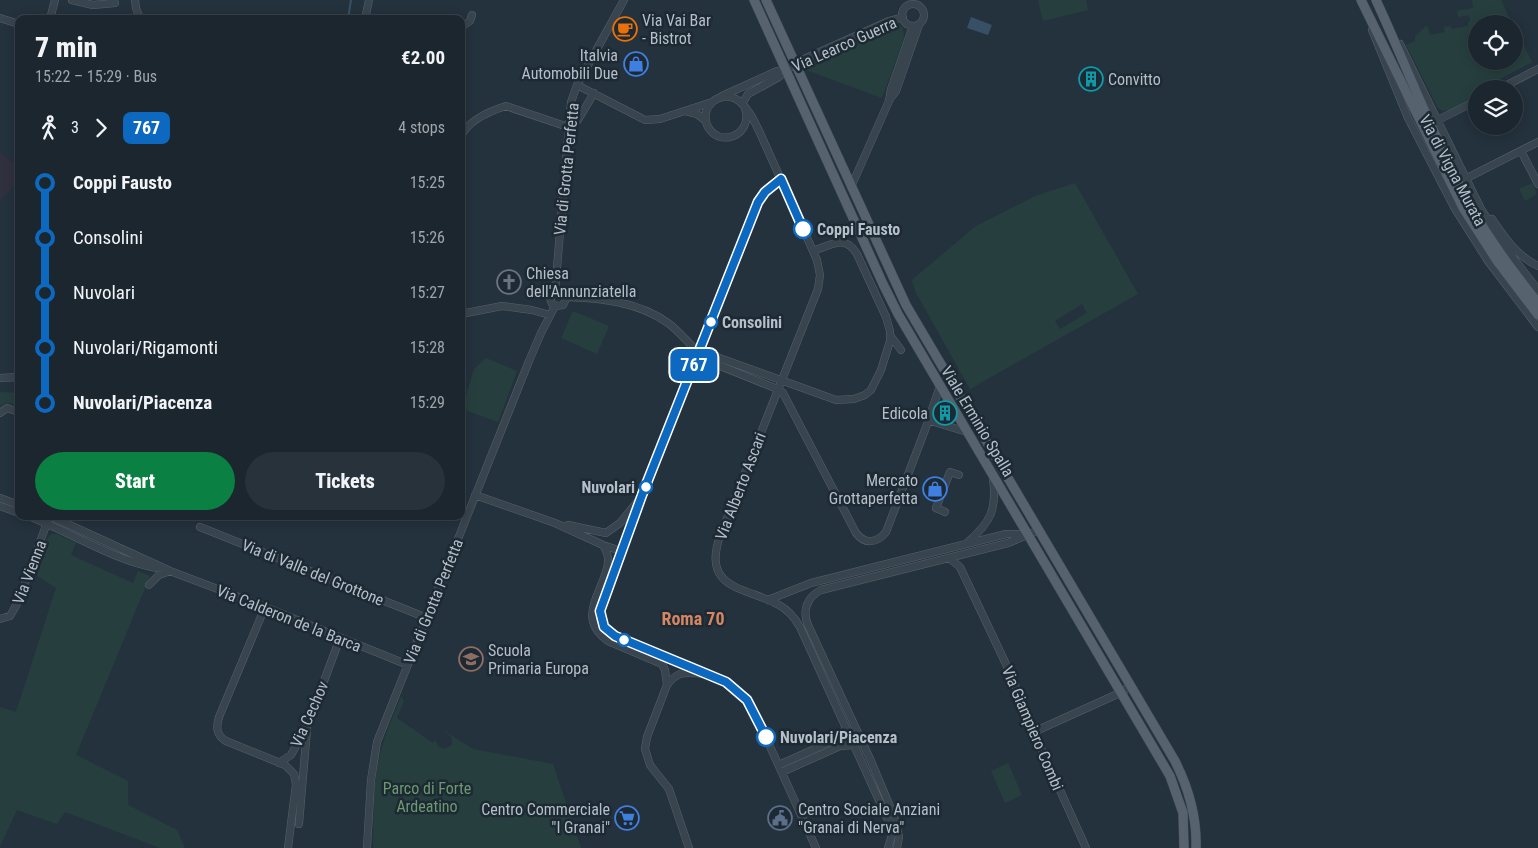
<!DOCTYPE html>
<html lang="en">
<head>
<meta charset="utf-8">
<style>
	:root { --surface:#1b262e; --page:#28323a; --text:#f1f3f6; --muted:#a0a5aa; --line:#39434a; --accent:#0b8043 }
	body { margin:0; font-family:"Roboto Condensed",sans-serif; background:var(--page); color:var(--text); height:100vh; display:flex; flex-direction:column; font-size:19px; white-space:nowrap }
	* { box-sizing:border-box; margin:0 }
	p { font-size:16px; color:var(--muted) }
	.icon { flex:none; width:28px; height:28px; fill:none; stroke:currentColor; stroke-width:2; stroke-linecap:round; stroke-linejoin:round }
	.map { position:relative; flex:1; overflow:hidden }
	.side { position:absolute; left:15px; top:15px; width:450px; height:505px; display:flex; flex-direction:column; background:var(--surface); border-radius:10px; box-shadow:0 2px 12px #0003,0 0 0 1px var(--line) }
	.side>* { flex:none }
	.badge { padding:0 10px; border-radius:8px; font-size:18px; line-height:32px }
	.fabs { position:absolute; left:1468px; top:15px; display:grid; gap:10px }
	.fabs a { display:grid; place-items:center; width:55px; height:55px; border-radius:50%; background:var(--surface); box-shadow:0 2px 12px #0003,0 0 0 1px var(--line); font-size:25px }
	.map>.badge { position:absolute; translate:-50% -50%; box-shadow:0 0 0 2px #fff }
	.legs { display:flex; align-items:center; gap:8px; height:55px; padding:0 20px; font-size:16px }
	.legs p { margin-inline-start:auto }
	.headline { display:flex; align-items:center; justify-content:space-between; height:85px; padding:0 20px }
	h1 { font-size:28px; font-weight:800; line-height:38px }
	.primary-button { display:flex; gap:10px; margin-top:auto; padding:10px 20px }
	.primary-button a { flex:1; height:58px; border-radius:30px; background:var(--accent); color:#fff; font-size:20px; font-weight:800; line-height:58px; text-align:center }
	.primary-button a+a { background:var(--page); color:var(--text) }
	ul { padding:0 20px; list-style:none }
	li { display:flex; align-items:center; gap:18px; height:55px; font-size:19px }
	li i { display:grid; place-items:center; width:8px; height:100%; margin:0 6px; background:currentColor }
	li i::after { content:''; width:12px; height:12px; margin:-6px; border:4px solid; border-radius:50%; background:var(--surface) }
	li p { margin-inline-start:auto }
	li:first-child i { background:linear-gradient(#0000 50%,currentColor 0) }
	li:last-child i { background:linear-gradient(currentColor 50%,#0000 0) }
	.map>svg:first-child { display:block }
	.medical { fill:#30303f }
	.green { fill:#263f3e; fill-rule:evenodd }
	.water { fill:#385065 }
	.lines { fill:none; stroke-linecap:round; stroke-linejoin:round }
	.stream { stroke:#385065; stroke-width:2 }
	.minor-casing { stroke:#56626c; stroke-width:8 }
	.major-casing { stroke:#414d57; stroke-width:10 }
	.minor { stroke:#38444e; stroke-width:7 }
	.major { stroke:#56636e; stroke-width:9 }
	.line-1-casing { stroke:#fff; stroke-width:11 }
	.line-1 { stroke:#0c69bf; stroke-width:8 }
	.stop-1-dot { fill:#fff; stroke:#0c69bf; stroke-width:2.5 }
	.labels { text-anchor:middle; stroke-width:5; stroke-linejoin:round; paint-order:stroke }
	.poi-label { font-size:16px; fill:#b4bfc9; stroke:#1d2933; text-anchor:start }
	.street-label { font-size:16px; fill:#b4bfc9; stroke:#1d2933 }
	.stop-label { font-size:16px; font-weight:bold; fill:#b4bfc9; stroke:#1d2933; text-anchor:start }
	.park-label { font-size:16px; fill:#6b9a70; stroke:#1d2933 }
	.neighbourhood-label { font-size:18px; font-weight:bold; fill:#d48664; stroke:#1d2933 }
</style>
</head>
<body>
<div class="map">
<svg width="1538" height="848" viewBox="0 0 1538 848">
	<rect width="100%" height="100%" fill="#24323e"/>
	<path class="medical" d="M0 152 19 167V181L0 200Z"/>
	<path class="green" d="M1038 0H1086L1088 10 1043 21Z
		M1472 0H1501L1512 24H1476V61H1514V26L1532 62 1490 84 1492 89H1476V97C1466 102 1449 117 1438 108L1406 45 1415 41V36L1426 26 1428 28 1430 35 1445 32 1444 27 1451 26 1452 29 1468 26V22L1470 21 1469 15 1458 17 1457 11 1473 8Z
		M895 23 898 24 903 28 904 38 882 98 806 70 808 64Z
		M1075 183 1138 294 970 389 915 291 912 280 976 226 1035 196ZM1082 304 1087 313 1060 329 1055 321Z
		M1532 183 1537 193 1535 194 1536 195 1525 201 1519 189Z
		M573 311 609 326 597 354 561 338Z
		M486 358 517 371 498 422 462 409 474 369Z
		M0 392 19 393V406C11 403 7 402 0 406Z
		M52 534H57L76 543 71 555 133 583 138 571 150 576 76 755 128 781V805L177 830 185 848H160L65 812 57 824 17 810 0 846V707L16 712 56 588 36 575 48 537Z
		M401 696 404 701 397 718 433 743 435 740 439 747 444 749 452 745V738L443 730 473 749 553 764 581 848H373C374 816 372 782 381 751 386 732 394 714 401 696Z
		M1008 763 1022 795 1005 803 991 771Z"/>
	<path class="water" d="M971 17 992 25 988 35 967 28Z"/>
	<g class="lines">
		<path class="stream" d="M348 19 351 0"/>
		<g class="minor-casing">
			<path id="minor" d="M72 0 93 5 115 3
				M135 0 136 8 140 19
				M902 15a11 11 0 1 1 22 0a11 11 0 1 1-22 0Z
				M0 18 19 24
				M50 19 55 0
				M365 19 369 0
				M461 27 470 21 472 15
				M1372 30 1408 118 1454 207 1488 261 1538 327
				M1400 44 1481 209 1514 259 1538 290
				M577 85 645 120 660 119 712 102
				M1499 89 1538 69
				M722 96 777 71 786 70
				M889 100 896 91 919 25
				M742 104 748 94 779 77 786 70 802 60 889 21 903 17
				M745 108C754 136 718 149 707 125 700 107 719 90 736 99 747 105 755 122 760 133L817 260 820 275 818 289 720 536C701 590 746 587 779 605 788 610 795 618 800 627L888 820 892 835 888 848
				M685 111 697 114 706 121
				M1438 120 1476 101
				M461 136C469 120 490 111 506 106L568 127 578 120 594 93
				M1521 151 1538 184
				M781 179 765 192 758 202 601 603C598 615 601 627 611 634 651 657 731 668 753 709L816 848
				M1465 179 1538 142
				M851 187 889 101 891 89 913 26
				M1492 219C1505 238 1517 256 1538 266
				M555 291 563 292 566 299 563 305 555 306
				M566 297C601 298 639 302 668 323 679 331 688 343 699 353
				M555 306 552 304 550 298 555 291 571 102 577 85 624 0
				M461 314 502 306 532 310 550 315
				M890 335 901 350
				M700 351 836 400 854 399 865 395 871 390 881 370 890 341V331L886 317 857 254C845 234 831 245 813 251
				M698 357 775 388 783 393 856 533C865 545 877 543 886 532L925 430 940 386
				M0 378 19 377
				M0 413 7 408 19 412
				M928 420 967 432
				M475 495 555 523 603 545 621 551
				M0 498 19 505
				M0 506 19 513
				M945 512 936 508 950 472 959 475
				M28 516C71 532 112 560 157 568
				M50 516 170 571 265 607 408 665
				M568 525 606 533 620 523 638 501
				M200 527 427 618
				M968 542C991 522 997 509 993 478
				M603 545C606 550 609 556 608 563 605 590 574 617 608 641L662 664 665 670 667 685
				M949 558 960 567 1005 662 1033 727 1038 730
				M149 585 159 575 170 571
				M768 600 811 583 1006 534H1028
				M265 607 219 717C216 727 216 735 226 741L285 765 294 774 296 784 288 848
				M0 619 10 616 18 602 48 520
				M1038 730 1036 737 1086 848
				M1038 730 1122 692 1126 689 1130 683
				M279 763 291 755 308 724 340 638
				M779 765 837 739 846 728
				M782 772 840 746 854 745
				M299 824 307 729
				M367 848 371 780 377 742 529 361 541 333 555 306
				M689 848 669 789 650 765 645 749 647 737 667 685C679 669 687 673 704 674
				M897 848 899 837 894 816 871 761 808 625C802 611 807 597 821 590L1008 543 1039 530"/>
		</g>
		<g class="major-casing">
			<path id="major" d="M754 0 883 284 898 314 1170 776 1183 813 1184 848
				M766 0 906 305 1175 761C1189 789 1197 817 1196 848
				M1361 0 1463 208 1497 261 1538 315
				M1376 0C1405 63 1430 128 1462 190 1482 231 1510 267 1538 303"/>
		</g>
		<use href="#minor" class="minor"/>
		<use href="#major" class="major"/>
	</g>
	<g class="lines">
		<g class="line-1-casing">
			<path id="line-1" d="M766 737 747 700 726 682 615 636 604 627 600 611 642 495 758 202 765 192 781 179 803 229"/>
		</g>
		<use href="#line-1" class="line-1"/>
	</g>
	<defs>
		<g id="cafe-ring" transform="scale(1.25)"><circle r="9.5" fill="#1d2933" stroke="#e8710a" stroke-width="1.5"/><path d="M-5.5-4.5H6V0H3Q3 3.5 0 3.5H-2.5Q-5.5 3.5-5.5 0ZM3-3.2v2h1.7v-2ZM-6 4.5H4V6H-6Z" fill="#e8710a"/></g>
		<g id="shop-ring" transform="scale(1.25)"><circle r="9.5" fill="#1d2933" stroke="#3f7fe0" stroke-width="1.5"/><path d="M-5-2.5h2.3a2.7 3.5 0 0 1 5.4 0H5L5.5 6h-11ZM-1.5-2.5h3a1.5 2.3 0 0 0-3 0Z" fill="#3f7fe0"/></g>
		<g id="building-ring" transform="scale(1.25)"><circle r="9.5" fill="#1d2933" stroke="#0f9aa8" stroke-width="1.5"/><path d="M-4-6H4V6H1V3H-1V6H-4ZM-2.5-4.3h1.7v1.8h-1.7ZM.8-4.3h1.7v1.8H.8ZM-2.5-1h1.7V.8h-1.7ZM.8-1h1.7V.8H.8Z" fill="#0f9aa8"/></g>
		<g id="church-ring" transform="scale(1.25)"><circle r="9.5" fill="#1d2933" stroke="#6b7280" stroke-width="1.5"/><path d="M-1.2-6h2.4v3.5h3.3v2.4h-3.3V6h-2.4V-.1h-3.3v-2.4h3.3Z" fill="#6b7280"/></g>
		<g id="school-ring" transform="scale(1.25)"><circle r="9.5" fill="#1d2933" stroke="#8d6e63" stroke-width="1.5"/><path d="M0-5L7-2L0 1L-7-2ZM-4 1L0 2.5L4 1V4Q0 6-4 4Z" fill="#8d6e63"/></g>
		<g id="supermarket-ring" transform="scale(1.25)"><circle r="9.5" fill="#1d2933" stroke="#3f7fe0" stroke-width="1.5"/><path d="M-6-5.5h2.5l.6 2H6L4.5 2H-2.5L-4.4-4H-6ZM-1.5 3.2a1.3 1.3 0 1 0 .1 0ZM3 3.2a1.3 1.3 0 1 0 .1 0Z" fill="#3f7fe0"/></g>
		<g id="civic-ring" transform="scale(1.25)"><circle r="9.5" fill="#1d2933" stroke="#5c6f8a" stroke-width="1.5"/><path d="M-.6-6.5H3V-4.5H.6V-3L4-1V1h2V6H-6V1h2V-1L-.6-3ZM-1.2 2.5V6h2.4V2.5Z" fill="#5c6f8a"/></g>
	</defs>
	<g fill-rule="evenodd">
		<use href="#cafe-ring" x="625" y="29"/>
		<use href="#shop-ring" x="636" y="64"/>
		<use href="#building-ring" x="1091" y="79"/>
		<use href="#church-ring" x="509" y="282"/>
		<use href="#building-ring" x="945" y="413"/>
		<use href="#shop-ring" x="935" y="489"/>
		<use href="#school-ring" x="471" y="659"/>
		<use href="#supermarket-ring" x="627" y="818"/>
		<use href="#civic-ring" x="780" y="818"/>
	</g>
	<g class="stop-1-dot">
		<circle cx="803" cy="229" r="9"/>
		<circle cx="711" cy="322" r="6"/>
		<circle cx="646" cy="487" r="6"/>
		<circle cx="624" cy="640" r="6"/>
		<circle cx="766" cy="737" r="9"/>
	</g>
	<g class="labels">
		<g class="poi-label">
			<text x="642" y="26">Via Vai Bar<tspan x="642" dy="18">- Bistrot</tspan></text>
			<text x="618" y="61" text-anchor="end">Italvia<tspan x="618" dy="18">Automobili Due</tspan></text>
			<text x="1108" y="85">Convitto</text>
			<text x="526" y="279">Chiesa<tspan x="526" dy="18">dell'Annunziatella</tspan></text>
			<text x="928" y="419" text-anchor="end">Edicola</text>
			<text x="918" y="486" text-anchor="end">Mercato<tspan x="918" dy="18">Grottaperfetta</tspan></text>
			<text x="488" y="656">Scuola<tspan x="488" dy="18">Primaria Europa</tspan></text>
			<text x="610" y="815" text-anchor="end">Centro Commerciale<tspan x="610" dy="18">"I Granai"</tspan></text>
			<text x="798" y="815">Centro Sociale Anziani<tspan x="798" dy="18">"Granai di Nerva"</tspan></text>
		</g>
		<g class="street-label">
			<text transform="translate(844 44) rotate(-24)" y="6">Via Learco Guerra</text>
			<text transform="translate(566 169) rotate(-84)" y="6">Via di Grotta Perfetta</text>
			<text transform="translate(1453 170) rotate(62)" y="6">Via di Vigna Murata</text>
			<text transform="translate(978 421) rotate(59)" y="6">Viale Erminio Spalla</text>
			<text transform="translate(740 486) rotate(-69)" y="6">Via Alberto Ascari</text>
			<text transform="translate(29 572) rotate(-69)" y="6">Via Vienna</text>
			<text transform="translate(313 572) rotate(22)" y="6">Via di Valle del Grottone</text>
			<text transform="translate(433 601) rotate(-68)" y="6">Via di Grotta Perfetta</text>
			<text transform="translate(289 618) rotate(22)" y="6">Via Calderon de la Barca</text>
			<text transform="translate(309 714) rotate(-66)" y="6">Via Cechov</text>
			<text transform="translate(1033 728) rotate(67)" y="6">Via Giampiero Combi</text>
		</g>
		<g class="stop-label">
			<text x="817" y="235">Coppi Fausto</text>
			<text x="722" y="328">Consolini</text>
			<text x="635" y="493" text-anchor="end">Nuvolari</text>
			<text x="780" y="743">Nuvolari/Piacenza</text>
		</g>
		<g class="park-label">
			<text x="427" y="794">Parco di Forte<tspan x="427" dy="18">Ardeatino</tspan></text>
		</g>
		<g class="neighbourhood-label">
			<text x="693" y="625">Roma 70</text>
		</g>
	</g>
</svg>
<div class="fabs">
<a><svg class="icon" aria-label="locate" viewBox="0 0 24 24"><circle cx="12" cy="12" r="6"/><path d="M12 2v4M12 18v4M2 12h4M18 12h4"/></svg></a>
<a><svg class="icon" aria-label="layers" viewBox="0 0 24 24"><path d="M12 4l9 5-9 5-9-5zM3 14l9 5 9-5"/></svg></a>
</div>
<b class="badge" style="left:694px;top:365px;background:#0c69bf;color:#fff">767</b>
<section class="side">
<div class="headline"><div><h1>7 min</h1><p>15:22 – 15:29 · Bus</p></div><b>€2.00</b></div>
<div class="legs"><svg class="icon" aria-label="walk" viewBox="0 0 24 24"><circle cx="13" cy="4" r="2"/><path d="M13 8l-2 6 4 7M11 14l-3 7M7 12l3-4h3l4 4"/></svg>3<svg class="icon" aria-label="forward" viewBox="0 0 24 24"><path d="M9 5l7 7-7 7"/></svg><b class="badge" style="background:#0c69bf;color:#fff">767</b><p>4 stops</p></div>
<ul>
<li><i style="color:#0c69bf"></i><b>Coppi Fausto</b><p>15:25</p></li>
<li><i style="color:#0c69bf"></i><span>Consolini</span><p>15:26</p></li>
<li><i style="color:#0c69bf"></i><span>Nuvolari</span><p>15:27</p></li>
<li><i style="color:#0c69bf"></i><span>Nuvolari/Rigamonti</span><p>15:28</p></li>
<li><i style="color:#0c69bf"></i><b>Nuvolari/Piacenza</b><p>15:29</p></li>
</ul>
<div class="primary-button"><a>Start</a><a>Tickets</a></div>
</section>
</div>
</body>
</html>
